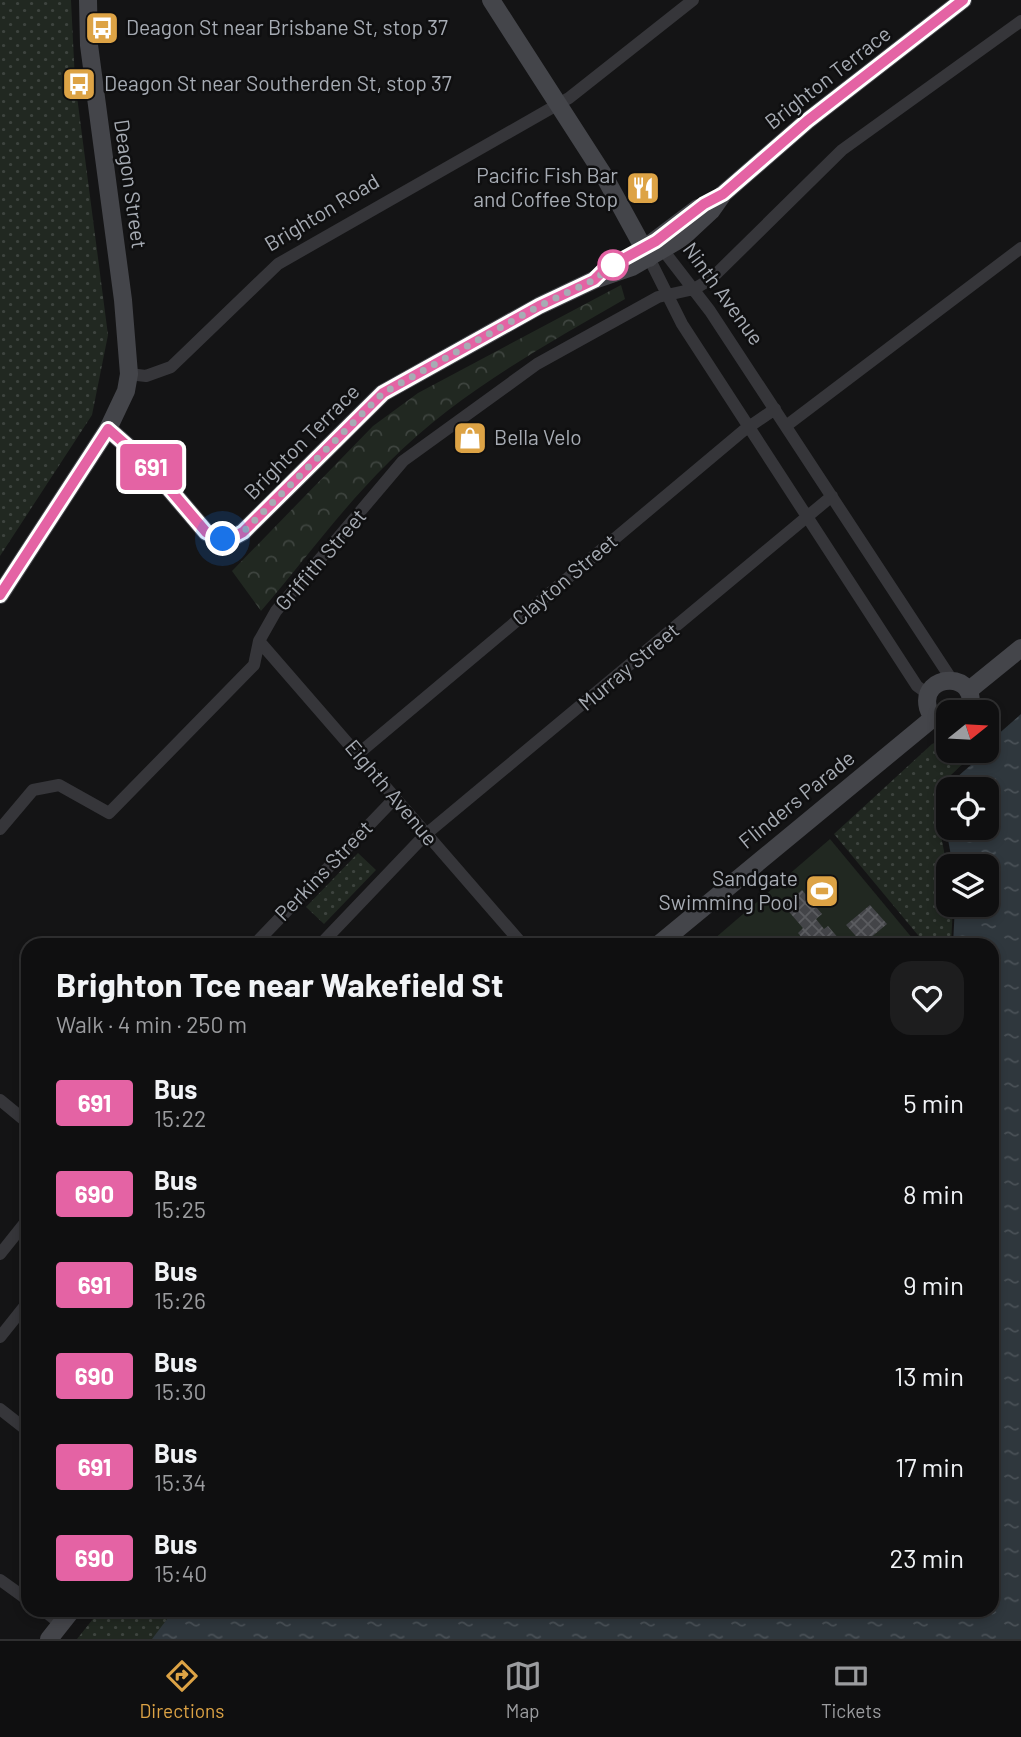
<!DOCTYPE html>
<html lang="en">
<head>
<meta charset="utf-8">
<style>
	:root { --surface:#0f0f10; --page:#1d1d1e; --text:#f1f3f6; --muted:#9b9c9f; --line:#2f2f30; --accent:#dda345 }
	body { margin:0; font-family:Barlow,sans-serif; background:var(--page); color:var(--text); height:100vh; display:flex; flex-direction:column; font-size:26px; white-space:nowrap }
	* { box-sizing:border-box; margin:0 }
	p { font-size:23px; color:var(--muted) }
	.icon { flex:none; width:38px; height:38px; fill:none; stroke:currentColor; stroke-width:2; stroke-linecap:round; stroke-linejoin:round }
	.map { position:relative; flex:1; overflow:hidden }
	.panel { position:absolute; left:21px; top:938px; width:978px; height:679px; display:flex; flex-direction:column; background:var(--surface); border-radius:21px; box-shadow:0 4px 10px #0003,0 0 0 2px var(--line) }
	.panel>* { flex:none }
	.badge { padding:0 14px; border-radius:5px; font-size:24px; line-height:46px }
	.needle { width:46px; rotate:72deg }
	.tools { position:absolute; left:936px; top:700px; display:grid; gap:14px }
	.tools a { display:grid; place-items:center; width:63px; height:63px; border-radius:14px; background:var(--surface); box-shadow:0 4px 10px #0003,0 0 0 2px var(--line); font-size:35px }
	.you { position:absolute; width:35px; height:35px; margin:-18px; border:5px solid #fff; border-radius:50%; background:#1a73e8; box-shadow:0 0 0 10px #1a73e833 }
	.map>.badge { position:absolute; translate:-50% -50%; box-shadow:0 0 0 4px #fff }
	.round { display:grid; place-items:center; flex:none; width:74px; height:74px; border-radius:21px; background:var(--page) }
	.head { display:flex; align-items:center; justify-content:space-between; height:119px; padding:0 35px }
	h1 { font-size:33px; font-weight:700; line-height:52px }
	ul { padding:0; list-style:none }
	li { display:flex; align-items:center; gap:21px; height:91px; padding:0 35px }
	li div { flex:1 }
	li b { display:block; font-size:26px }
	li em { font-style:normal }
	li .badge { min-width:77px; font-weight:700; text-align:center }
	.dock { display:flex; justify-content:space-around; align-items:center; height:98px; border-top:2px solid var(--line); background:var(--surface); font-size:19px; color:var(--muted) }
	.dock a { display:grid; justify-items:center; gap:4px }
	.dock .active { color:var(--accent) }
	.map>svg:first-child { display:block }
	.grass { fill:url(#grass-dots) }
	.forest { fill:url(#forest-crowns) }
	.garden { fill:#212821 }
	.water { fill:url(#water-ripples); fill-rule:evenodd }
	.pier { fill:#141415 }
	.building { fill:url(#building-cross-hatch) }
	.lines { fill:none; stroke-linecap:round; stroke-linejoin:round }
	.street { stroke:#36363a; stroke-width:12 }
	.secondary { stroke:#44454a; stroke-width:18 }
	.line-casing { stroke:#fff; stroke-width:16 }
	.line { stroke:#e463a4; stroke-width:10 }
	.walk { stroke:#a7acb4; stroke-width:7; stroke-dasharray:0 12.6 }
	.stop-dot { fill:#fff; stroke:#e463a4; stroke-width:3.5 }
	.labels { text-anchor:middle; stroke-width:5; stroke-linejoin:round; paint-order:stroke }
	.poi-label { font-size:21px; fill:#a7acb4; stroke:#0f0f10; text-anchor:start }
	.street-label { font-size:21px; fill:#a7acb4; stroke:#0f0f10 }
</style>
</head>
<body>
<div class="map">
<svg width="1021" height="1639" viewBox="0 0 1021 1639">
	<defs>
		<pattern id="grass-dots" width="8" height="8" patternUnits="userSpaceOnUse" patternTransform="scale(1.75)"><rect width="8" height="8" fill="#212821"/><path d="M2 2h.1M6 6h.1" fill="none" stroke="#3e443f" stroke-width="1.8" stroke-linecap="round"/></pattern>
		<pattern id="forest-crowns" width="20" height="18" patternUnits="userSpaceOnUse" patternTransform="scale(1.75)"><rect width="20" height="18" fill="#212821"/><path d="M2 6a3 3 0 1 1 6 0M12 15a3 3 0 1 1 6 0" fill="none" stroke="#3e443f"/></pattern>
		<pattern id="water-ripples" width="26" height="14" patternUnits="userSpaceOnUse" patternTransform="scale(1.75)"><rect width="26" height="14" fill="#2f373d"/><path d="M2 4q2-2 4 0t4 0M15 11q2-2 4 0t4 0" fill="none" stroke="#4a5157"/></pattern>
		<pattern id="building-cross-hatch" width="8" height="8" patternUnits="userSpaceOnUse" patternTransform="scale(1.75)"><rect width="8" height="8" fill="#434448"/><path d="M0 0l8 8M0 8l8-8" fill="none" stroke="#5b5c60"/></pattern>
	</defs>
	<rect width="100%" height="100%" fill="#141415"/>
	<path class="grass" d="M0 0H71L75 81 108 335 92 415 0 556Z
		M948 737V751H976L945 781 936 803 948 870V905H953L951 945H922V940L834 834 932 744Z
		M358 853 376 870 324 924 306 907Z
		M100 1610H180L158 1639H77Z"/>
	<path class="forest" d="M621 285 625 299C542 347 458 393 389 462 343 507 303 562 261 611L232 571 373 426 418 393Z"/>
	<path class="garden" d="M830 839 918 945H707Z"/>
	<path class="water" d="M1021 714V1639H152L174 1610H992V945H953L955 905H987V866H950L939 821 940 797 948 799 940 794 943 788 980 751H987V744ZM948 789H987V828H948Z"/>
	<path class="pier" d="M980 751H987L949 784 941 803 953 866H948V870L936 812 938 794 950 776Z"/>
	<path class="building" d="M802 890 822 914 816 919 824 929 828 926 844 945H817L813 940 808 945 798 933 803 928 784 906Z
		M870 905 887 924 863 944 846 925Z"/>
	<g class="lines">
		<path class="street" d="M663 250 710 311 952 680
			M649 258 682 324 917 686 928 694
			M129 374 146 376 171 367 278 264 569 98 693 0
			M786 426 1021 248
			M259 641 523 945
			M358 754 743 431 775 409
			M0 829 33 790 59 785 109 813 254 665 259 641 276 611 403 461 537 364 658 297 694 289 711 279 842 150 1021 21
			M254 945 395 798
			M320 945 425 835 832 496
			M0 1100 28 1123
			M0 1254 28 1219
			M0 1337 28 1302
			M0 1409 28 1431
			M0 1580 28 1600
			M43 1610 61 1624"/>
		<path class="secondary" d="M491 0 603 174 649 258
			M645 248 698 208
			M108 429 149 465 206 532 219 539H230L243 532 383 393 539 306 594 280 632 267 682 238 711 211 723 194 807 121 963 0
			M0 595 108 429 126 391 129 374 123 300 89 45 88 0
			M968 691 1021 648
			M948 724C939 723 931 718 928 708 919 672 982 670 969 712
			M658 945 933 718
			M49 1639 72 1610"/>
	</g>
	<g class="lines">
		<g class="line-casing">
			<path id="line" d="M0 595 108 429 149 465 206 532 219 539H230L243 532 383 393 539 306 594 280 605 269 656 241 704 204 723 194 807 121 963 0"/>
		</g>
		<use href="#line" class="line"/>
		<path class="walk" d="M223 539 243 532 383 393 539 306 594 280 618 262 613 265"/>
	</g>
	<defs>
		<g id="bus-square" transform="scale(1.75)"><rect x="-9" y="-9" width="18" height="18" rx="4" fill="#dda345" stroke="#0f0f10"/><path d="M-5-6H5V4H4V6H2V4H-2V6H-4V4H-5ZM-3.5-4V0h7V-4ZM-3.5 1.2v1.5H-2V1.2ZM2 1.2v1.5H3.5V1.2Z" fill="#fff"/></g>
		<g id="restaurant-square" transform="scale(1.75)"><rect x="-9" y="-9" width="18" height="18" rx="4" fill="#dda345" stroke="#0f0f10"/><path d="M-5-6h1v4h1v-4h1v4h1v-4h1v5L-1.5 .5V6h-2V.5L-5-1ZM5-6V6H3V1.5H1.5Q1.5-4 5-6Z" fill="#fff"/></g>
		<g id="shop-square" transform="scale(1.75)"><rect x="-9" y="-9" width="18" height="18" rx="4" fill="#dda345" stroke="#0f0f10"/><path d="M-5-2.5h2.3a2.7 3.5 0 0 1 5.4 0H5L5.5 6h-11ZM-1.5-2.5h3a1.5 2.3 0 0 0-3 0Z" fill="#fff"/></g>
		<g id="stadium-square" transform="scale(1.75)"><rect x="-9" y="-9" width="18" height="18" rx="4" fill="#dda345" stroke="#0f0f10"/><path d="M0-5a6.5 5 0 1 0 0 10a6.5 5 0 1 0 0-10ZM-3.5-1.8h7v3.6h-7Z" fill="#fff"/></g>
	</defs>
	<g fill-rule="evenodd">
		<use href="#bus-square" x="102" y="28"/>
		<use href="#bus-square" x="79" y="84"/>
		<use href="#restaurant-square" x="643" y="188"/>
		<use href="#shop-square" x="470" y="438"/>
		<use href="#stadium-square" x="822" y="891"/>
	</g>
	<circle class="stop-dot" cx="613" cy="265" r="14"/>
	<g class="labels">
		<g class="poi-label">
			<text x="126" y="35">Deagon St near Brisbane St, stop 37</text>
			<text x="104" y="91">Deagon St near Southerden St, stop 37</text>
			<text x="618" y="183" text-anchor="end">Pacific Fish Bar<tspan x="618" dy="24">and Coffee Stop</tspan></text>
			<text x="494" y="445">Bella Velo</text>
			<text x="798" y="886" text-anchor="end">Sandgate<tspan x="798" dy="24">Swimming Pool</tspan></text>
		</g>
		<g class="street-label">
			<text transform="translate(828 78) rotate(-38)" y="7">Brighton Terrace</text>
			<text transform="translate(130 184) rotate(82)" y="7">Deagon Street</text>
			<text transform="translate(322 213) rotate(-31)" y="7">Brighton Road</text>
			<text transform="translate(723 294) rotate(54)" y="7">Ninth Avenue</text>
			<text transform="translate(302 442) rotate(-45)" y="7">Brighton Terrace</text>
			<text transform="translate(321 560) rotate(-49)" y="7">Griffith Street</text>
			<text transform="translate(565 580) rotate(-40)" y="7">Clayton Street</text>
			<text transform="translate(629 667) rotate(-40)" y="7">Murray Street</text>
			<text transform="translate(391 793) rotate(50)" y="7">Eighth Avenue</text>
			<text transform="translate(797 800) rotate(-39)" y="7">Flinders Parade</text>
			<text transform="translate(324 871) rotate(-46)" y="7">Perkins Street</text>
		</g>
	</g>
</svg>
<div class="tools">
<a><svg class="needle" viewBox="-14 -14 28 28"><path d="M0-13l5 13h-10z" fill="#e53935"/><path d="M0 13l5-13h-10z" fill="#9b9c9f"/></svg></a>
<a><svg class="icon" aria-label="locate" viewBox="0 0 24 24"><circle cx="12" cy="12" r="6"/><path d="M12 2v4M12 18v4M2 12h4M18 12h4"/></svg></a>
<a><svg class="icon" aria-label="layers" viewBox="0 0 24 24"><path d="M12 4l9 5-9 5-9-5zM3 14l9 5 9-5"/></svg></a>
</div>
<div class="you" style="left:223px;top:539px"></div>
<b class="badge" style="left:151px;top:467px;background:#e463a4;color:#fff">691</b>
<section class="panel">
<div class="head"><div><h1>Brighton Tce near Wakefield St</h1><p>Walk · 4 min · 250 m</p></div><a class="round"><svg class="icon" aria-label="heart" viewBox="0 0 24 24"><path d="M12 20l-8-8c-3-5 5-10 8-4 3-6 11-1 8 4z"/></svg></a></div>
<ul>
<li><span class="badge" style="background:#e463a4;color:#fff">691</span><div><b>Bus</b><p>15:22</p></div><em>5 min</em></li>
<li><span class="badge" style="background:#e463a4;color:#fff">690</span><div><b>Bus</b><p>15:25</p></div><em>8 min</em></li>
<li><span class="badge" style="background:#e463a4;color:#fff">691</span><div><b>Bus</b><p>15:26</p></div><em>9 min</em></li>
<li><span class="badge" style="background:#e463a4;color:#fff">690</span><div><b>Bus</b><p>15:30</p></div><em>13 min</em></li>
<li><span class="badge" style="background:#e463a4;color:#fff">691</span><div><b>Bus</b><p>15:34</p></div><em>17 min</em></li>
<li><span class="badge" style="background:#e463a4;color:#fff">690</span><div><b>Bus</b><p>15:40</p></div><em>23 min</em></li>
</ul>
</section>
</div>
<nav class="dock">
<a class="active"><svg class="icon" aria-label="directions" viewBox="0 0 24 24"><path d="M12 3l9 9-9 9-9-9zM9 14v-3h6M13 9l2 2-2 2"/></svg>Directions</a>
<a><svg class="icon" aria-label="map" viewBox="0 0 24 24"><path d="M3 6l6-2 6 2 6-2v14l-6 2-6-2-6 2zM9 4v14M15 6v14"/></svg>Map</a>
<a><svg class="icon" aria-label="tickets" viewBox="0 0 24 24"><path d="M3 7h18v10H3zM15 7v10"/></svg>Tickets</a>
</nav>
</body>
</html>
